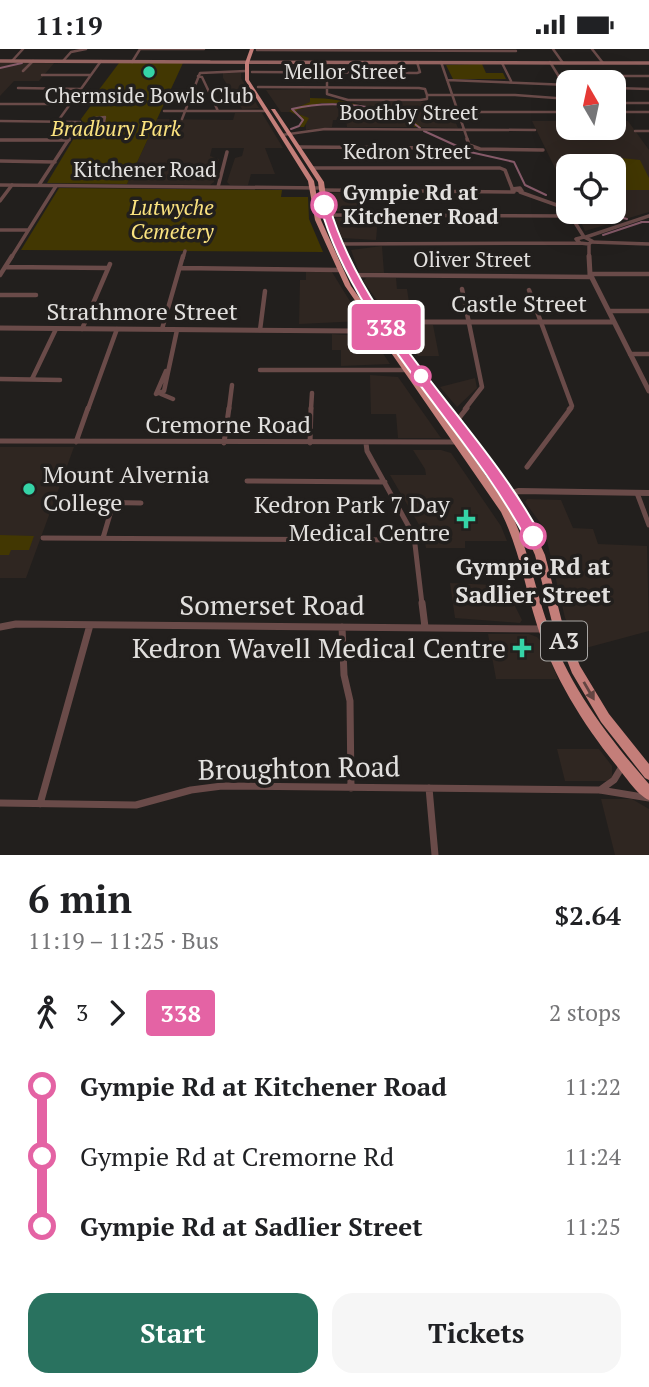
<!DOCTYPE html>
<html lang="en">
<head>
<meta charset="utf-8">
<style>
	:root { --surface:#fff; --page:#f6f6f6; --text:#202124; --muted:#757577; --accent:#29725f }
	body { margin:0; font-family:"PT Serif",serif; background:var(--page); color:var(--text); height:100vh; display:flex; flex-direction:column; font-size:26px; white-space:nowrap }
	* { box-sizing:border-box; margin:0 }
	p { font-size:23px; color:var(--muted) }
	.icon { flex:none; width:38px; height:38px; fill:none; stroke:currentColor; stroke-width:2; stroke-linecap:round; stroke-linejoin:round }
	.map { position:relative; height:806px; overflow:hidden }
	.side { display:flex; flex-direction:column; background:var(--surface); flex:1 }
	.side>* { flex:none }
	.badge { padding:0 14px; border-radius:5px; font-size:24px; line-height:46px }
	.needle { width:46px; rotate:351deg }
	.fabs { position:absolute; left:556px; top:21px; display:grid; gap:14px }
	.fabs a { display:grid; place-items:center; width:70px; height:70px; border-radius:14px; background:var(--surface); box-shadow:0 7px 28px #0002; font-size:35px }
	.map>.badge { position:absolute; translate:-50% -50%; box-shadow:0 0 0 4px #fff }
	.legs { display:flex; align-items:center; gap:10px; height:77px; padding:0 28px; font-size:23px }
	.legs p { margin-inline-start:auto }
	.overview { display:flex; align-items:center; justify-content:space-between; height:119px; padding:0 28px }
	h1 { font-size:38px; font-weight:700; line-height:52px }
	.button { display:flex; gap:14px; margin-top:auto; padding:14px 28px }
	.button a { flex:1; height:80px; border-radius:21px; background:var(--accent); color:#fff; font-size:28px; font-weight:700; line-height:80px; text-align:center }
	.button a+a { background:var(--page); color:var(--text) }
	ul { padding:0 28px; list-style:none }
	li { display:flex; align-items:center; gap:24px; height:70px; font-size:26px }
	li i { display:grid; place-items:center; width:10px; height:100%; margin:0 9px; background:currentColor }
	li i::after { content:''; width:18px; height:18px; margin:-9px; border:5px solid; border-radius:50%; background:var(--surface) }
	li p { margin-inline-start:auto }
	li:first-child i { background:linear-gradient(#0000 50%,currentColor 0) }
	li:last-child i { background:linear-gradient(currentColor 50%,#0000 0) }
	.status { display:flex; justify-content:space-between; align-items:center; height:49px; padding:0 35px; background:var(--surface); direction:ltr }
	.status svg { height:19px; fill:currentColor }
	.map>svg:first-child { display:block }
	.built { fill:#2f2621 }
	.green { fill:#423702 }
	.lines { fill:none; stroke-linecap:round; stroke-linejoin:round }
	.stream { stroke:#865a69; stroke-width:2 }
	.minor-far4 { stroke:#6a4b49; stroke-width:2.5 }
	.minor-far3 { stroke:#6a4b49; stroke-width:3.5 }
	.minor-far2 { stroke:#6a4b49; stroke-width:4.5 }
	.minor-far1 { stroke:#6a4b49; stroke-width:5 }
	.minor { stroke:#6a4b49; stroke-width:7 }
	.tertiary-far2 { stroke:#6a4b49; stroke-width:3.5 }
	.tertiary-far1 { stroke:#6a4b49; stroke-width:5 }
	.tertiary { stroke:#6a4b49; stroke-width:6 }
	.secondary { stroke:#946360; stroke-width:3.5 }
	.trunk { fill:#c47e79; fill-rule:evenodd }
	.oneway { fill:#634542 }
	.line-1 { fill:#e463a4; stroke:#fff; stroke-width:2 }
	.poi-dot { fill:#35d4a7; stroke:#221f1d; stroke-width:2.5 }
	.stop-1-dot { fill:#fff; stroke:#e463a4; stroke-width:3.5 }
	.labels { text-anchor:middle; stroke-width:7; stroke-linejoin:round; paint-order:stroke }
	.far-street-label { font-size:21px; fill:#e2e0de; stroke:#221f1d }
	.far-poi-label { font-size:21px; fill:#e2e0de; stroke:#221f1d }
	.far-park-label { font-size:21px; font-style:italic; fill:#fbe37f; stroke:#221f1d }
	.far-stop-label { font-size:21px; font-weight:bold; fill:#e2e0de; stroke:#221f1d; text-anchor:start }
	.shield { fill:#221f1d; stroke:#a8a6a4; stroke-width:2 }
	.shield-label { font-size:23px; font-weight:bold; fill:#e2e0de }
	.street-label { font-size:24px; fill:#e2e0de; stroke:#221f1d }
	.poi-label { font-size:24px; fill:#e2e0de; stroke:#221f1d; text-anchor:start }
	.stop-label { font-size:24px; font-weight:bold; fill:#e2e0de; stroke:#221f1d }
	.near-street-label { font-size:28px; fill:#e2e0de; stroke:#221f1d }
	.near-poi-label { font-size:28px; fill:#e2e0de; stroke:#221f1d; text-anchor:end }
</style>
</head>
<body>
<div class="status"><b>11:19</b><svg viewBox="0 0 49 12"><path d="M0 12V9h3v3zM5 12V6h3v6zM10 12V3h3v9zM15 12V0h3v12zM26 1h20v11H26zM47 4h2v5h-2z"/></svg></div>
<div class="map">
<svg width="649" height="806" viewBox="0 0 649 806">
	<rect width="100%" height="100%" fill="#221f1d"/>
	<path class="built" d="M0 13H55L39 32H14L0 47Z
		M223 24H241V29L259 59 242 60 223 29Z
		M310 40V53L289 63H281L266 41Z
		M354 53H432L436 71 455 72 458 79 421 78 392 61 371 59Z
		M321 54H348L375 63 392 64 415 78H347L346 71H333L332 78 306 81 305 68 296 64 297 61Z
		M235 64H262L283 99H265L275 125H251L248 136H230L227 133 235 109 242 107 244 99H212L210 107 219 110 214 133 210 136 127 135 157 70 233 71Z
		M532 72H569V79H614V72H628L649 101V163L585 182 576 163H614V117H569V148Z
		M355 143V153H361L362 163 333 162 330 144Z
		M337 169H378L376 191 342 189 334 170Z
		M382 197 384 224 359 223 351 201Z
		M306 223H332L362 272 299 275 300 231H306Z
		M366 229H396L397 240H407L411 267 388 266 363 232Z
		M399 276H433L439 307H418L396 278Z
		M332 285 372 288 390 315 341 317V301H332Z
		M370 326 398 328 441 389H398L396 365H371Z
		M475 329 477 339 457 358 440 338Z
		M0 398H74L26 529H0Z
		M413 401H441L451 404 501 477 507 492H465V499H426L422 481 390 426H426L425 420Z
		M527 450 561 451 573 479 593 480 598 495 647 497 649 582 582 600 565 569 544 479 525 453Z
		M450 534 514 537 512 551 522 571 520 574 455 569Z
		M488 585H529L537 588 544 596 558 630H496Z
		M557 700H599L612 717V728L607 732H565Z
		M601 750H632L649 760V806H615Z"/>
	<path class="green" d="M119 14H183L127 135 47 134 83 74 81 70 92 55 89 54Z
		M482 15 486 24H503L506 30H453L446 16Z
		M310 49C330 49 346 52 365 58 388 65 401 58 421 78H415L392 64 375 63 348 54H321L297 61 296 64 309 69 304 78H300L302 69 289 62 310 53Z
		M611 108 640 111 649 129V141H614V117H569V133L558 116C570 105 596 109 611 108Z
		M59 139 282 141 281 148H308L309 170 323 203 21 201Z
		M0 486 34 487 29 501H11L9 506H0Z"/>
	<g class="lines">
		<path class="stream" d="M0 19 22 14
			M291 80 299 77 303 71 292 60C328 51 390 54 420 79
			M424 82 470 103 514 113 525 136 546 146
			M564 152 569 153
			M602 163 627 170
			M641 173H649
			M603 186 642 173"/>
		<path class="minor-far4" d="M140 0H204
			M553 0 563 14
			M592 0 603 14
			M257 1 516 2
			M12 12 23 0
			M63 12 71 3 86 0
			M132 13 140 0
			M441 13 468 92
			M550 13 569 44
			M502 14 511 32
			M23 22 33 12
			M252 23 417 24 420 23 417 13
			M42 26H91
			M198 27 202 28 218 62
			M558 27H649
			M447 31 569 36
			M327 32V45L348 51H420L427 50V46
			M258 38 419 39 425 40 427 46
			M18 39 81 40
			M614 39 649 40
			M427 46H515L569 50
			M614 54H649
			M0 55H70
			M164 62H266
			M458 63H569
			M614 63H649
			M105 68 103 78 94 79 95 69Z
			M182 70 200 24 246 22
			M0 72 80 73 68 92
			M58 72 101 12
			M635 82H649
			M282 86 325 80 535 81
			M0 91H69"/>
		<path class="minor-far3" d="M467 90 469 96 480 100 543 101
			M0 91H69
			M298 98 448 99
			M0 112 55 113
			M312 119H500L505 121 512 139
			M39 136 69 90
			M218 138 227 103
			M520 139 522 142 512 140Z
			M322 141 514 143
			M520 143 565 159 569 163
			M0 152 12 136
			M325 166 571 167
			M571 167 584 188
			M0 181H28
			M591 193 649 195
			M11 209 56 137
			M183 209 185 202"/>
		<path class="minor-far2" d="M5 218 108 219
			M181 219 340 221
			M590 225H649
			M0 226 12 207
			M352 226 592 228
			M462 240 482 338 465 360
			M529 241 572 357 569 360
			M0 246H36
			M609 262H649
			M82 280 110 215
			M162 280 183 207
			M260 281 265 242
			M630 305H649
			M260 321H405
			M166 322 156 345 164 342 177 281
			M0 330 60 331
			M32 330 56 280
			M161 345 173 350
			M88 360 117 280
			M229 360 232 336
			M311 360 312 344"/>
		<path class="minor-far1" d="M455 374 467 359
			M0 392 456 393
			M76 393 88 359
			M224 394 229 359
			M310 394 311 359
			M366 394 367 402 414 487 422 555
			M527 418 571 359
			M247 432 385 433
			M637 444 649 476
			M83 453 141 454
			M43 489 415 491
			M103 489 113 455"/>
		<path class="minor" d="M422 554 425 578
			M0 578 16 575 544 580
			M342 578 344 626 350 652 351 739
			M429 739 435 806
			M600 741 614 731 623 716
			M0 754 136 756 191 741 222 737 600 741 649 749
			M40 755 90 576"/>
		<path class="tertiary-far2" d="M0 136 322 139
			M584 188 592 192 589 195 580 194 576 190Z
			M586 188 649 167
			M338 195 580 194
			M589 195V209"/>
		<path class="tertiary-far1" d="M589 207 590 225 649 342
			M0 279 354 282 391 273H614"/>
		<path class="tertiary" d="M497 448 519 442 649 444"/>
		<path class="secondary" d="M0 12 210 13
			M206 13 569 14
			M567 14H649"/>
		<path class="trunk" d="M250 0H254L249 14V31L314 132 321 171 351 237 508 458C528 496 534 537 548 576 568 636 608 688 649 735V751C637 746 625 727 616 716 583 675 553 627 537 576 525 538 519 499 501 463L345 237 315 171 308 132 245 31V14Z
			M271 60H275L324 133 329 169 361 237 524 460 545 506 562 573 580 617 609 665 649 715V731L645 729 601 673 572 624 552 573 535 506 517 465 355 237 323 169 318 133Z"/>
	</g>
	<defs><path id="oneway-solid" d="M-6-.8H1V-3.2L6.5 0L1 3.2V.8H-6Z" transform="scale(1.75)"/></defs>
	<use class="oneway" href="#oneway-solid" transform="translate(589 642) rotate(60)"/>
	<path class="line-1" d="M324 154 329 156C366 283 480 373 541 487L538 492H527C468 379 354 280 320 156Z"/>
	<g class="poi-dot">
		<circle cx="149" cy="23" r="7"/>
		<circle cx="29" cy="440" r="7"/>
		<path d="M462.5 459.5h7v7h7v7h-7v7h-7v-7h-7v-7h7z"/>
		<path d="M518.5 588.5h7v7h7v7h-7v7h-7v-7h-7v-7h7z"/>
	</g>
	<g class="stop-1-dot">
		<circle cx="324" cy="156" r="12"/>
		<circle cx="421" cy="327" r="9"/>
		<circle cx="533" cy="487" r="12"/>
	</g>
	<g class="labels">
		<g class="far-street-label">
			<text x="345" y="30">Mellor Street</text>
			<text x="409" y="71">Boothby Street</text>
			<text x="407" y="110">Kedron Street</text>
			<text x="145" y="128">Kitchener Road</text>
			<text x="472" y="218">Oliver Street</text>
		</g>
		<g class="far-poi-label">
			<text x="149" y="54">Chermside Bowls Club</text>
		</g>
		<g class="far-park-label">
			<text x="116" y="87">Bradbury Park</text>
			<text x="172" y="166">Lutwyche<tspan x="172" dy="24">Cemetery</tspan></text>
		</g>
		<g class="far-stop-label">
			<text x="343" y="151">Gympie Rd at<tspan x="343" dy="24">Kitchener Road</tspan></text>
		</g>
		<rect class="shield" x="541" y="572.5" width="46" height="39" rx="5"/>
		<g class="shield-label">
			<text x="564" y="600">A3</text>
		</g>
		<g class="street-label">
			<text x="519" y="263">Castle Street</text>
			<text x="142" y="271">Strathmore Street</text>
			<text x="228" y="384">Cremorne Road</text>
		</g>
		<g class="poi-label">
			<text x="43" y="434">Mount Alvernia<tspan x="43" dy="28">College</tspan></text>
			<text x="450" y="464" text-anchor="end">Kedron Park 7 Day<tspan x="450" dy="28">Medical Centre</tspan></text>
		</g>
		<g class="stop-label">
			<text x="533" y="526">Gympie Rd at<tspan x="533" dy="28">Sadlier Street</tspan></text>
		</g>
		<g class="near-street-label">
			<text x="272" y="566">Somerset Road</text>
			<text transform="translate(299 719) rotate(-1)" y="10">Broughton Road</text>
		</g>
		<g class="near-poi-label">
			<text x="506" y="609">Kedron Wavell Medical Centre</text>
		</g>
	</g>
</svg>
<div class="fabs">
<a><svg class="needle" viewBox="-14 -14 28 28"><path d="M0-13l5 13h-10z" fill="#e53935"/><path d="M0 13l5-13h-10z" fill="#757577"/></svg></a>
<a><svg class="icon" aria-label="locate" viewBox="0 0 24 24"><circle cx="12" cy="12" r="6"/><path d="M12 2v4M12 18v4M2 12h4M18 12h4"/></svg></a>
</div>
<b class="badge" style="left:386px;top:278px;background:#e463a4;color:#fff">338</b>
</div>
<section class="side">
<div class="overview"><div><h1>6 min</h1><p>11:19 – 11:25 · Bus</p></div><b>$2.64</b></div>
<div class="legs"><svg class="icon" aria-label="walk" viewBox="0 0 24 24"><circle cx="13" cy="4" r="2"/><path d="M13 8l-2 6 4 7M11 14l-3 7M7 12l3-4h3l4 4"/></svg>3<svg class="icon" aria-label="forward" viewBox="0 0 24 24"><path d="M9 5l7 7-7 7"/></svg><b class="badge" style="background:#e463a4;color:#fff">338</b><p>2 stops</p></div>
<ul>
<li><i style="color:#e463a4"></i><b>Gympie Rd at Kitchener Road</b><p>11:22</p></li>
<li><i style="color:#e463a4"></i><span>Gympie Rd at Cremorne Rd</span><p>11:24</p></li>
<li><i style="color:#e463a4"></i><b>Gympie Rd at Sadlier Street</b><p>11:25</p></li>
</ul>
<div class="button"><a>Start</a><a>Tickets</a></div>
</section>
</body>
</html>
